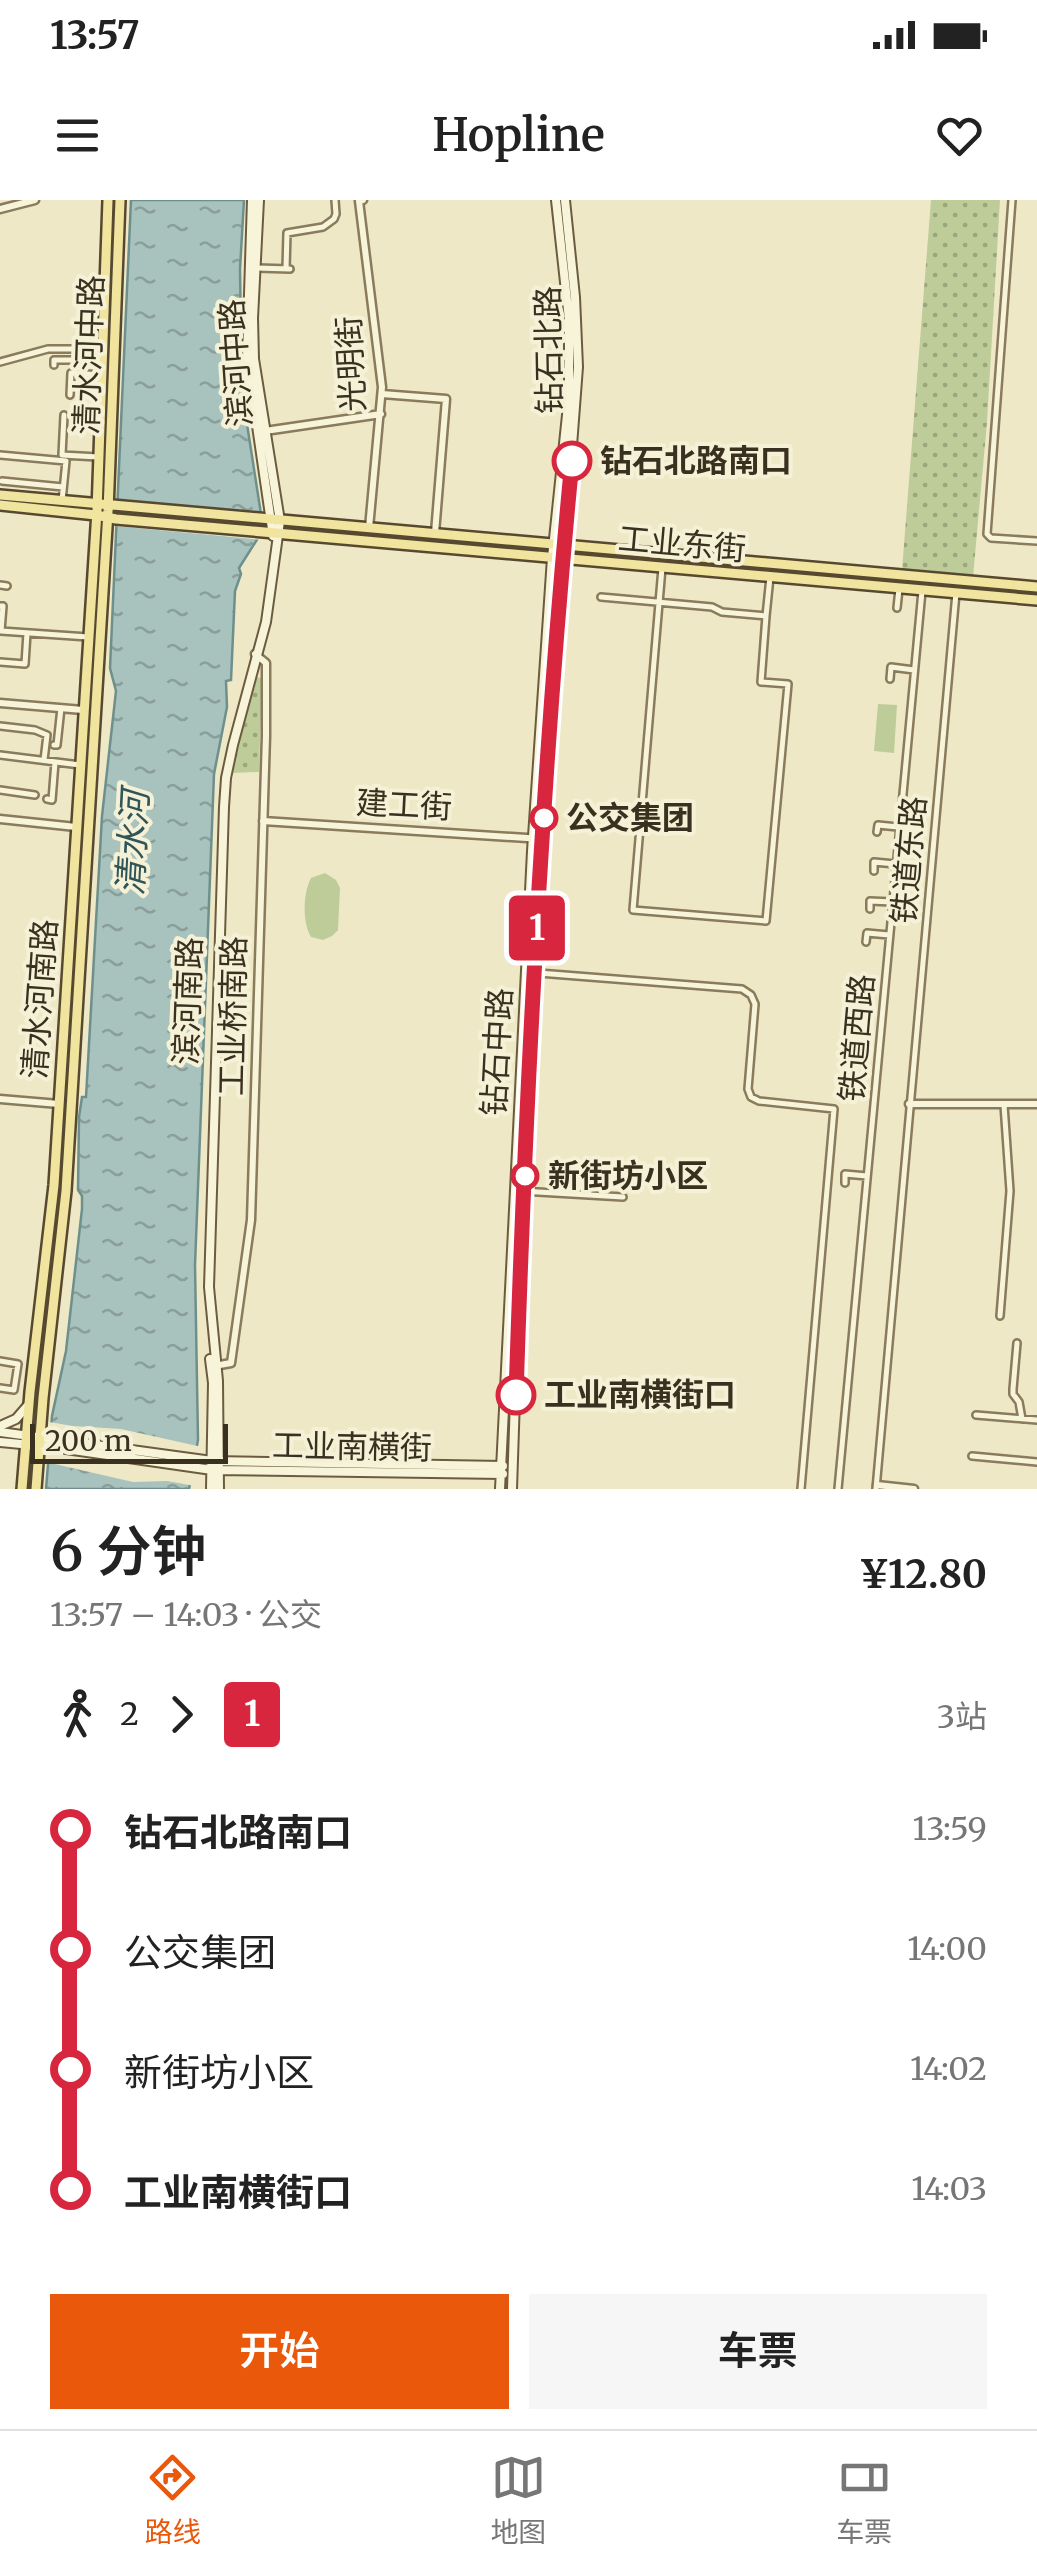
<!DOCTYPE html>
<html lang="zh">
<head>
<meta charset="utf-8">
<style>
	:root { --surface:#fff; --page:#f6f6f6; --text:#222; --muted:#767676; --line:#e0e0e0; --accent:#ea580c }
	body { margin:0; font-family:Merriweather,"Noto Sans SC",serif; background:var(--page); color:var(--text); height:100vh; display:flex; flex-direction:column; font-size:38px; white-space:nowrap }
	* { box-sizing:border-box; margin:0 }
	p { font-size:32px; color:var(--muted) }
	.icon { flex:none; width:55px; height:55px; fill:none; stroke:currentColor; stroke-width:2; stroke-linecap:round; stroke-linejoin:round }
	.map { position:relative; height:1289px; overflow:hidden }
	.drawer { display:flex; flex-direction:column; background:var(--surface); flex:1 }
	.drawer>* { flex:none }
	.badge { padding:0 20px; border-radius:8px; font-size:35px; line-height:65px }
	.scale { position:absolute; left:30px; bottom:25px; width:198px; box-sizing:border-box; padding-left:10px; border:5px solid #3a3020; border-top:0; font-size:28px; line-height:35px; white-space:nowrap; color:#3a3020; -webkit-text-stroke:8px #f5f1d6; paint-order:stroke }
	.map>.badge { position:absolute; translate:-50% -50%; box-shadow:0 0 0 5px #fff }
	.legs { display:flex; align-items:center; gap:15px; height:110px; padding:0 50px; font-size:32px }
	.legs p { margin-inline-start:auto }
	.headline { display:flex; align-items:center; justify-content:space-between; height:170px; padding:0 50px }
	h1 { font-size:55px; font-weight:600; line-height:75px }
	.primary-button { display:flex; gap:20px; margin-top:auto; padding:20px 50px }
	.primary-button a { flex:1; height:115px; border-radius:0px; background:var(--accent); color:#fff; font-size:40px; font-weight:600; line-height:115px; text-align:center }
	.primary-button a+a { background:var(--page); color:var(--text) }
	ul { padding:0 50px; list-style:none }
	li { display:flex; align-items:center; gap:35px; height:120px; font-size:38px }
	li i { display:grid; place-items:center; width:15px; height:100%; margin:0 12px; background:currentColor }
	li i::after { content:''; width:25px; height:25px; margin:-12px; border:8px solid; border-radius:50%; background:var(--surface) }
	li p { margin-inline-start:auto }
	li:first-child i { background:linear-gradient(#0000 50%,currentColor 0) }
	li:last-child i { background:linear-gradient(currentColor 50%,#0000 0) }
	.status { display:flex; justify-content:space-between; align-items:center; height:70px; padding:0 50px; background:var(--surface); direction:ltr }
	.status svg { height:28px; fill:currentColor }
	header { display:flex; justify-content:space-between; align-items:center; height:130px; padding:0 50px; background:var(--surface); font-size:45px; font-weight:600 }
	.tabs { display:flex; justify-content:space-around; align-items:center; height:140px; border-top:2px solid var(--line); background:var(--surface); font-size:28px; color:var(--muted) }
	.tabs a { display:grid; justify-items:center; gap:5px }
	.tabs .on { color:var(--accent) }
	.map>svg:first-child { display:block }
	.grass { fill:url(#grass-dots) }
	.pitch { fill:#becc9a }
	.water { fill:url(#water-ripples); stroke:#6e908d; stroke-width:2.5 }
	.pier { fill:#eee8c6 }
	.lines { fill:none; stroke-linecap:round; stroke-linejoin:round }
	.minor-casing { stroke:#897b5c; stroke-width:10 }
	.tertiary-casing { stroke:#897b5c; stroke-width:11 }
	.secondary-casing { stroke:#6b5c3f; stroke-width:12 }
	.primary-casing { stroke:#574930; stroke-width:14 }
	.minor { stroke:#f8f4da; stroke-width:5 }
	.tertiary { stroke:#f8f4da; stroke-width:6 }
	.secondary { stroke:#f8f4da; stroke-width:8 }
	.primary { stroke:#f0e49f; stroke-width:9 }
	.line-1-casing { stroke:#fff; stroke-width:22 }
	.line-1 { stroke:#d7263d; stroke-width:15 }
	.stop-1-dot { fill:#fff; stroke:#d7263d; stroke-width:5 }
	.labels { text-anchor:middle; stroke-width:8; stroke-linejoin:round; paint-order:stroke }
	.street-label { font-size:32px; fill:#3a3020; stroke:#f5f1d6 }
	.stop-label { font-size:32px; font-weight:bold; fill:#3a3020; stroke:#f5f1d6; text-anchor:start }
	.water-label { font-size:35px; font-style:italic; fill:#2f5559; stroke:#f5f1d6 }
</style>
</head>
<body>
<div class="status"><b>13:57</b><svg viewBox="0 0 49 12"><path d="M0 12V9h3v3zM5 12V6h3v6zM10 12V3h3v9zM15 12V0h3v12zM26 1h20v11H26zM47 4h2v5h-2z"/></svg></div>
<header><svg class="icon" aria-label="menu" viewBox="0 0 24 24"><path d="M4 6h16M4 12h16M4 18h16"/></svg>Hopline<svg class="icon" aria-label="heart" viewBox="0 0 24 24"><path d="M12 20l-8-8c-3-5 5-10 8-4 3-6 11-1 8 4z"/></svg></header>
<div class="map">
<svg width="1037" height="1289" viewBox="0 0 1037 1289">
	<defs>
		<pattern id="grass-dots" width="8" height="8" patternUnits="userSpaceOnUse" patternTransform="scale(2.5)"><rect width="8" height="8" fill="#becc9a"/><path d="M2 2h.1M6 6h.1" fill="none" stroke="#9ba67d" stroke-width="1.8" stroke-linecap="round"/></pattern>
		<pattern id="water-ripples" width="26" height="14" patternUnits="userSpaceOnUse" patternTransform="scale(2.5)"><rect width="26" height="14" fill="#a8c2be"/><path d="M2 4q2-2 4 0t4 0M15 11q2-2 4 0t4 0" fill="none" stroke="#8a9e9a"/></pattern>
	</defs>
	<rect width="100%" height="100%" fill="#eee8c6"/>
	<path class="grass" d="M931 0H1000L987 222 973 377 902 370Z
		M255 477 262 478 259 572 231 573Z"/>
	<path class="pitch" d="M878 504 897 505 894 553 874 551Z
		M325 673 336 680 340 688 338 730 332 736 323 740 311 737C302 722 303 693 311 678Z"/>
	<path class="water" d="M131 0H244L240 69 242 192 261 314 258 338 239 368 241 374 235 391 231 480 226 481 227 507 214 574 195 1065 198 1240 189 1289H46L52 1216 66 1151 82 1009V996L78 990 79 917 82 897H86L102 616 116 491 110 468Z"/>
	<path class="pier" d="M117 301 264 316 263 340 115 326Z
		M49 1222 73 1226 121 1229 202 1247 195 1286 167 1281 133 1282 46 1262Z"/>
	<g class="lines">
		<g class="minor-casing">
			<path id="minor" d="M1012 0 987 334 991 338 1037 341
				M257 68 290 69
				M286 69 287 33 323 27 334 19 336 14 335 0
				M0 162 48 149H102
				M54 165V160H80V149
				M70 195 71 173 101 175
				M64 215 62 255 98 257
				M0 255 66 261 62 301
				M2 281 63 287
				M0 385 7 386
				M601 397 712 407 722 412 766 416 761 482 788 484 766 721 633 710 659 403 662 368
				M0 406H3L1 431 88 437
				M897 408 899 389
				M766 416 770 377
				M0 462 25 464 27 433
				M890 479 891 467 914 470
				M0 526 35 530 47 535 44 560
				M54 545H57L61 508
				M0 555 80 565
				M0 590 35 595
				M47 599 52 600 55 562
				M877 632 878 625 898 627
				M874 671V662L895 664
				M870 709V701L892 702
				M866 742 867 733 889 735
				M526 772 742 789 751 795 755 804 748 889 751 897 759 901 834 909 801 1289
				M845 983V974L867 976
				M521 991 623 997
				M1000 1116 1010 991 1004 905
				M1017 1143 1013 1189V1194L1019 1202 1022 1219
				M0 1161 18 1164 14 1190 0 1188
				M976 1215 1037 1220
				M972 1256 1037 1262
				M838 1289 922 391
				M876 1289 956 393"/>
		</g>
		<g class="tertiary-casing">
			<path id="tertiary" d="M363 0 359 1 382 187 369 328
				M0 9 35 0
				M382 194 446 199 435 333
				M265 231 381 214
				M0 503 83 510
				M0 619 76 627
				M263 621 542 639
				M0 899 59 904
				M909 904H1037
				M214 1166 231 1163 251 1020 266 536V463L255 454
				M877 1285 914 1289"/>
		</g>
		<g class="secondary-casing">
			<path id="secondary" d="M252 0 247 157 273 336
				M210 1159 213 1183 211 1289
				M0 1226 16 1219 29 1204
				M0 1232 212 1261 503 1266
				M0 1242 52 1247 212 1270 503 1274
				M219 1289 218 1181 209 1087 224 607 226 578 233 545 266 422 280 321 254 159 253 118 259 0
				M500 1289 532 651 552 358 569 196V119L556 0
				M512 1289 519 1078 540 665 578 167 575 97 565 0"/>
		</g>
		<g class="primary-casing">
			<path id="primary" d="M0 295 1037 387
				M0 305 96 315 116 319 1037 400
				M22 1289 30 1192 54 985 97 311 108 0
				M36 1289 43 1198 66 991 108 311 120 0"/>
		</g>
		<use href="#minor" class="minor"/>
		<use href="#tertiary" class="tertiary"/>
		<use href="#secondary" class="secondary"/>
		<use href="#primary" class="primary"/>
	</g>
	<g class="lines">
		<g class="line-1-casing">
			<path id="line-1" d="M516 1195C526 883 542 571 572 261"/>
		</g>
		<use href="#line-1" class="line-1"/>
	</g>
	<g class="stop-1-dot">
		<circle cx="572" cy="261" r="18"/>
		<circle cx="544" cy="618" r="12"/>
		<circle cx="525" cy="976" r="12"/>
		<circle cx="516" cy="1195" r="18"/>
	</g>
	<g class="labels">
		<g class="street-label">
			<text transform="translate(549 150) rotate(-91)" y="11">钻石北路</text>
			<text transform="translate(89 155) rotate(-88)" y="11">清水河中路</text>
			<text transform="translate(236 163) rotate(-94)" y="11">滨河中路</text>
			<text transform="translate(351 164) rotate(-93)" y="11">光明街</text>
			<text transform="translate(682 344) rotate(5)" y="11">工业东街</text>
			<text transform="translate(404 605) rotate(3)" y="11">建工街</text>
			<text transform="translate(909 660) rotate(-85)" y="11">铁道东路</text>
			<text transform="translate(40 799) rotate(-86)" y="11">清水河南路</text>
			<text transform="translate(188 801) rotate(-88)" y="11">滨河南路</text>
			<text transform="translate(233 816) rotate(-89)" y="11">工业桥南路</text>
			<text transform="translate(857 838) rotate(-85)" y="11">铁道西路</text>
			<text transform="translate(497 852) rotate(-87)" y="11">钻石中路</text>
			<text transform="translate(352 1247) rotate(1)" y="11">工业南横街</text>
		</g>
		<g class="stop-label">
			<text x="600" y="272">钻石北路南口</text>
			<text x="566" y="629">公交集团</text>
			<text x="548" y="987">新街坊小区</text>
			<text x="544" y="1206">工业南横街口</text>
		</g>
		<g class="water-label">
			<text transform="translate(133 643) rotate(-87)" y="12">清水河</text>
		</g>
	</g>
</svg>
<div class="scale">200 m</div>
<b class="badge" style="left:537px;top:728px;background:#d7263d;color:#fff">1</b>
</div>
<section class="drawer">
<div class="headline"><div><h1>6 分钟</h1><p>13:57 – 14:03 · 公交</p></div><b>¥12.80</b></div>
<div class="legs"><svg class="icon" aria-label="walk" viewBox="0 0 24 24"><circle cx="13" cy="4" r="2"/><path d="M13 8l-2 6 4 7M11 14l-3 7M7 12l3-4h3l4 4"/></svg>2<svg class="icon" aria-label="forward" viewBox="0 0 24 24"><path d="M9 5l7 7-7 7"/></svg><b class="badge" style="background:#d7263d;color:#fff">1</b><p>3站</p></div>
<ul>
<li><i style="color:#d7263d"></i><b>钻石北路南口</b><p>13:59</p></li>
<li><i style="color:#d7263d"></i><span>公交集团</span><p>14:00</p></li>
<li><i style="color:#d7263d"></i><span>新街坊小区</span><p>14:02</p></li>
<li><i style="color:#d7263d"></i><b>工业南横街口</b><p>14:03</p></li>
</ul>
<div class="primary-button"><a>开始</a><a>车票</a></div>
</section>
<nav class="tabs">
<a class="on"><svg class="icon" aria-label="directions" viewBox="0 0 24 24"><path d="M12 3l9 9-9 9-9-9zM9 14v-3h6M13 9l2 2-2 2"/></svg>路线</a>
<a><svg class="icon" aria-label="map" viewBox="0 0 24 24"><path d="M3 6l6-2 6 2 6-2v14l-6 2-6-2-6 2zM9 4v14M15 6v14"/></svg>地图</a>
<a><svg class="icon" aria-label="tickets" viewBox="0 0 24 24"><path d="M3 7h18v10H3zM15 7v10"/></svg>车票</a>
</nav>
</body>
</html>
